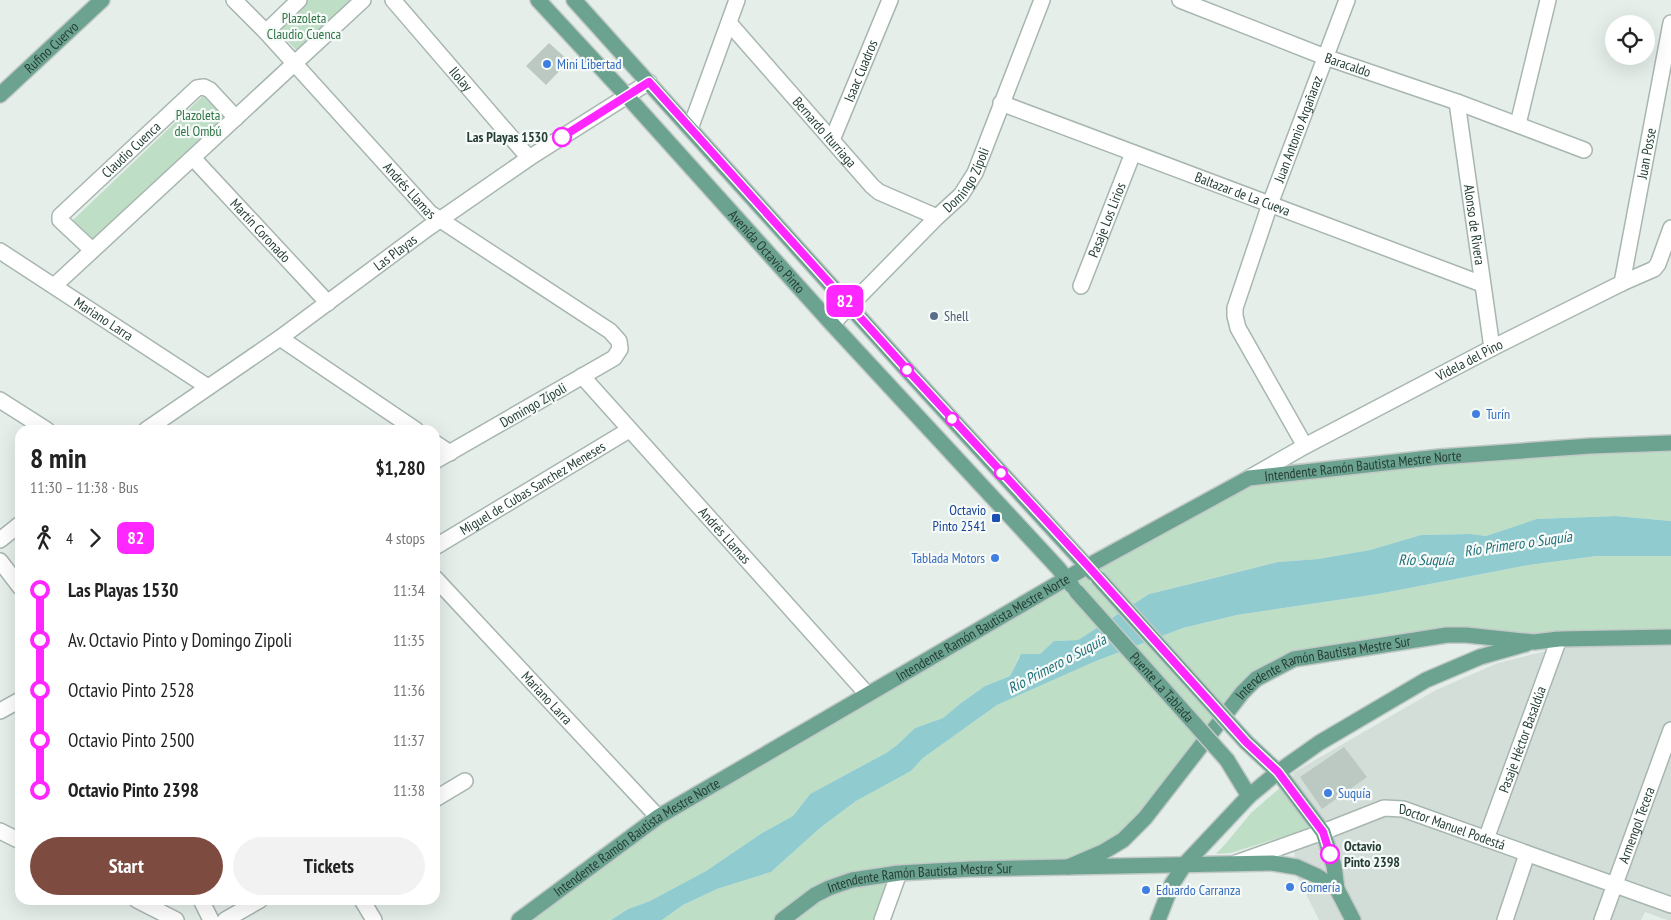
<!DOCTYPE html>
<html lang="en">
<head>
<meta charset="utf-8">
<style>
	:root { --surface:#fff; --page:#f2f2f2; --text:#222; --muted:#767676; --accent:#7d4b40 }
	body { margin:0; font-family:"PT Sans Narrow",sans-serif; background:var(--page); color:var(--text); height:100vh; display:flex; flex-direction:column; font-size:19px; white-space:nowrap }
	* { box-sizing:border-box; margin:0 }
	p { font-size:16px; color:var(--muted) }
	.icon { flex:none; width:28px; height:28px; fill:none; stroke:currentColor; stroke-width:2; stroke-linecap:round; stroke-linejoin:round }
	.map { position:relative; flex:1; overflow:hidden }
	.side { position:absolute; left:15px; top:425px; width:425px; height:480px; display:flex; flex-direction:column; background:var(--surface); border-radius:15px; box-shadow:0 5px 20px #0002 }
	.side>* { flex:none }
	.badge { padding:0 10px; border-radius:8px; font-size:18px; line-height:32px }
	.tools { position:absolute; left:1605px; top:15px; display:grid; gap:10px }
	.tools a { display:grid; place-items:center; width:50px; height:50px; border-radius:50%; background:var(--surface); box-shadow:0 5px 20px #0002; font-size:25px }
	.map>.badge { position:absolute; translate:-50% -50%; box-shadow:0 0 0 2px #fff }
	.legs { display:flex; align-items:center; gap:8px; height:55px; padding:0 15px; font-size:16px }
	.legs p { margin-inline-start:auto }
	.overview { display:flex; align-items:center; justify-content:space-between; height:85px; padding:0 15px }
	h1 { font-size:28px; font-weight:700; line-height:38px }
	.primary-button { display:flex; gap:10px; margin-top:auto; padding:10px 15px }
	.primary-button a { flex:1; height:58px; border-radius:30px; background:var(--accent); color:#fff; font-size:20px; font-weight:700; line-height:58px; text-align:center }
	.primary-button a+a { background:var(--page); color:var(--text) }
	ul { padding:0 15px; list-style:none }
	li { display:flex; align-items:center; gap:18px; height:50px; font-size:19px }
	li i { display:grid; place-items:center; width:8px; height:100%; margin:0 6px; background:currentColor }
	li i::after { content:''; width:12px; height:12px; margin:-6px; border:4px solid; border-radius:50%; background:var(--surface) }
	li p { margin-inline-start:auto }
	li:first-child i { background:linear-gradient(#0000 50%,currentColor 0) }
	li:last-child i { background:linear-gradient(currentColor 50%,#0000 0) }
	.map>svg:first-child { display:block }
	.built { fill:#d3ded8 }
	.green { fill:#bfdec6 }
	.water { fill:#90cbd0 }
	.building { fill:#bbc9c2 }
	.lines { fill:none; stroke-linecap:round; stroke-linejoin:round }
	.minor-casing { stroke:#a8b6b0; stroke-width:18 }
	.major-casing { stroke:#c2c9c7; stroke-width:18 }
	.minor { stroke:#fff; stroke-width:15 }
	.major { stroke:#6ca290; stroke-width:15 }
	.major-bridge-casing { stroke:#c2c9c7; stroke-width:18; stroke-linecap:butt }
	.major-bridge { stroke:#6ca290; stroke-width:15 }
	.line-1-casing { stroke:#fff; stroke-width:11 }
	.line-1 { stroke:#fe27ff; stroke-width:8 }
	.shop-dot { fill:#3f7fe0; stroke:#f6faf8; stroke-width:2 }
	.stop-1-dot { fill:#fff; stroke:#fe27ff; stroke-width:2.5 }
	.service-dot { fill:#5c6f8a; stroke:#f6faf8; stroke-width:2 }
	.transit-dot { fill:#1a4fb4; stroke:#f6faf8; stroke-width:2 }
	.labels { text-anchor:middle; stroke-width:4.5; stroke-linejoin:round; paint-order:stroke }
	.park-label { font-size:14px; fill:#307546; stroke:#f6faf8 }
	.street-label { font-size:14px; fill:#253f36; stroke:#f6faf8 }
	.shop-label { font-size:14px; fill:#366cbe; stroke:#f6faf8; text-anchor:start }
	.stop-label { font-size:14px; font-weight:bold; fill:#253f36; stroke:#f6faf8; text-anchor:end }
	.service-label { font-size:14px; fill:#4e5e75; stroke:#f6faf8; text-anchor:start }
	.transit-label { font-size:14px; fill:#164399; stroke:#f6faf8; text-anchor:end }
	.water-label { font-size:15px; font-style:italic; fill:#20717a; stroke:#f6faf8 }
</style>
</head>
<body>
<div class="map">
<svg width="1671" height="920" viewBox="0 0 1671 920">
	<rect width="100%" height="100%" fill="#e5eee9"/>
	<path class="built" d="M1671 644V920H1667L1645 912 1641 920H1319L1295 872 1293 773 1436 690 1498 663 1570 645Z"/>
	<path class="green" d="M308 0H355L299 53 277 30Z
		M203 96 225 118 93 244 72 221Z
		M1671 443V521L1616 516 1538 519 1486 536 1471 534 1421 535 1370 550 1318 559 1278 562 1149 594 1078 640 1054 641 1040 654 1019 657 1010 676 985 686 961 703 943 718 915 728 897 745 886 753 810 794 793 816 762 833 706 871 650 901 628 909 611 920H519L658 817 1249 478Z
		M1597 556H1671V637L1466 635 1272 669 1145 818 1068 867 852 880 782 920H662L683 905 717 889 771 872 820 828 856 801 911 771 923 758 997 705 1096 661 1183 628 1237 615 1378 594 1529 565Z
		M1281 787 1310 828 1231 853 1216 854 1227 842 1251 813Z
		M889 880 874 920H792L819 901 850 888Z"/>
	<path class="water" d="M1616 516 1671 521V556H1597L1529 565 1378 594 1237 615 1183 628 1096 661 997 705 923 758 911 771 856 801 820 828 771 872 717 889 683 905 662 920H611L628 909 650 901 706 871 762 833 793 816 810 794 886 753 897 745 915 728 943 718 961 703 985 686 1010 676 1021 654H1040L1054 641 1078 640 1149 594 1202 581 1278 562 1318 559 1370 550 1421 535 1471 534 1486 536 1537 519Z"/>
	<path class="building" d="M549 43 569 61 546 85 526 66Z
		M1344 747 1367 777 1322 809 1300 777Z"/>
	<g class="lines">
		<g class="minor-casing">
			<g id="minor">
				<path id="s1" d="M234 0 266 32 430 213 610 331 619 341 620 349 614 358 435 461"/>
				<path id="s2" d="M393 0 529 158"/>
				<path id="s3" d="M1180 0 1325 57 1457 102 1584 150"/>
				<path id="s4" d="M729 23 872 186 879 192 937 217"/>
				<path d="M266 32 299 0"/>
				<path id="s5" d="M1457 102 1492 348"/>
				<path id="s6" d="M1001 103 1482 284"/>
				<path d="M1518 124 1548 0"/>
				<path d="M690 129 737 0"/>
				<path id="s7" d="M832 140 890 0"/>
				<path id="s8" d="M193 158 328 303"/>
				<path id="s9" d="M92 250 60 220V216L197 88 204 87 210 90 236 118"/>
				<path id="s10" d="M0 251 208 387"/>
				<path id="s11" d="M1622 283 1671 23"/>
				<path d="M54 286 363 0"/>
				<path id="s12" d="M1081 286 1133 153"/>
				<path id="s13" d="M832 324 937 217 961 195 975 173 1042 0"/>
				<path d="M280 338 416 430"/>
				<path id="s14" d="M582 376 867 694"/>
				<path d="M0 400 47 430"/>
				<path id="s15" d="M146 430 280 338 428 228 529 158 649 82"/>
				<path d="M435 443 450 453"/>
				<path id="s16" d="M1305 446 1238 328 1235 316V308L1270 204 1347 0"/>
				<path id="s17" d="M1249 478 1305 446 1492 348 1622 283 1654 269 1658 264 1671 228"/>
				<path d="M0 540 20 524"/>
				<path id="s18" d="M435 547 629 430"/>
				<path d="M0 561 20 587"/>
				<path id="s19" d="M435 578 658 817"/>
				<path d="M0 711 20 700"/>
				<path d="M435 799 465 781"/>
				<path d="M0 831 20 841"/>
				<path id="s20" d="M1486 839 1559 639"/>
				<path id="s21" d="M1236 863 1323 832 1384 808 1403 809 1671 905"/>
				<path d="M137 900 176 920"/>
				<path d="M201 900 211 920"/>
				<path d="M362 900 374 920"/>
				<path d="M225 920 260 900"/>
				<path d="M882 920 899 873"/>
				<path d="M1505 920 1527 854"/>
				<path id="s22" d="M1602 920 1671 730"/>
			</g>
		</g>
		<g class="major-casing">
			<g id="major">
				<path id="s23" d="M538 0 626 95 832 324 1058 568 1072 586"/>
				<path d="M574 0 916 380 1093 573"/>
				<path id="s24" d="M0 95 102 0"/>
				<path d="M1246 742 1278 772 1323 832 1334 866 1337 889 1353 920"/>
				<path d="M1227 760 1249 796"/>
				<path id="s25" d="M1068 867 1103 852 1123 840 1145 818 1242 693 1256 679 1294 659 1447 635H1466L1534 642 1559 639 1671 637"/>
				<path id="s26" d="M519 920 658 817 1088 566 1249 478 1439 457 1590 446 1671 443"/>
				<path id="s27" d="M782 920 815 895 829 888 852 880 899 873 970 869 1272 863 1297 867 1317 876 1337 889"/>
				<path d="M1158 920 1172 884 1185 864 1249 796 1278 772 1319 743 1426 680 1480 657 1526 644"/>
			</g>
		</g>
		<use href="#minor" class="minor"/>
		<use href="#major" class="major"/>
		<g class="major-bridge-casing">
			<g id="major-bridge">
				<path d="M1098 578 1246 742"/>
				<path id="s28" d="M1076 591 1227 760"/>
			</g>
		</g>
		<use href="#major-bridge" class="major-bridge"/>
	</g>
	<g class="lines">
		<g class="line-1-casing">
			<path id="line-1" d="M562 137 649 82 903 365 1088 566 1246 742 1278 772 1323 832 1330 854"/>
		</g>
		<use href="#line-1" class="line-1"/>
	</g>
	<g class="shop-dot">
		<circle cx="547" cy="64" r="5"/>
		<circle cx="1476" cy="414" r="5"/>
		<circle cx="995" cy="558" r="5"/>
		<circle cx="1328" cy="793" r="5"/>
		<circle cx="1290" cy="887" r="5"/>
		<circle cx="1146" cy="890" r="5"/>
	</g>
	<g class="stop-1-dot">
		<circle cx="562" cy="137" r="9"/>
		<circle cx="907" cy="370" r="6"/>
		<circle cx="952" cy="419" r="6"/>
		<circle cx="1001" cy="473" r="6"/>
		<circle cx="1330" cy="854" r="9"/>
	</g>
	<circle class="service-dot" cx="934" cy="316" r="5"/>
	<rect class="transit-dot" x="991" y="513" width="10" height="10" rx="2.5"/>
	<g class="labels">
		<g class="park-label">
			<text x="304" y="23">Plazoleta<tspan x="304" dy="16">Claudio Cuenca</tspan></text>
			<text x="198" y="120">Plazoleta<tspan x="198" dy="16">del Ombú</tspan></text>
		</g>
		<g class="street-label">
			<text dy="5" stroke="none"><textPath href="#s24" startOffset="70">Rufino Cuervo</textPath></text>
			<text dy="5" stroke="none"><textPath href="#s3" startOffset="180">Baracaldo</textPath></text>
			<text dy="5" stroke="none"><textPath href="#s7" startOffset="75">Isaac Cuadros</textPath></text>
			<text dy="5" stroke="none"><textPath href="#s2" startOffset="104">Ilolay</textPath></text>
			<text dy="5" stroke="none"><textPath href="#s16" startOffset="346">Juan Antonio Argañaraz</textPath></text>
			<text dy="5" stroke="none"><textPath href="#s4" startOffset="145">Bernardo Iturriaga</textPath></text>
			<text dy="5" stroke="none"><textPath href="#s9" startOffset="145">Claudio Cuenca</textPath></text>
			<text dy="5" stroke="none"><textPath href="#s11" startOffset="132">Juan Posse</textPath></text>
			<text dy="5" stroke="none"><textPath href="#s13" startOffset="198">Domingo Zípoli</textPath></text>
			<text dy="5" stroke="none"><textPath href="#s1" startOffset="259">Andrés Llamas</textPath></text>
			<text dy="5" stroke="none"><textPath href="#s6" startOffset="258">Baltazar de La Cueva</textPath></text>
			<text dy="5" stroke="none"><textPath href="#s12" startOffset="71">Pasaje Los Lirios</textPath></text>
			<text dy="5" stroke="none"><textPath href="#s5" startOffset="124">Alonso de Rivera</textPath></text>
			<text dy="5" stroke="none"><textPath href="#s8" startOffset="99">Martín Coronado</textPath></text>
			<text dy="5" stroke="none"><textPath href="#s23" startOffset="340">Avenida Octavio Pinto</textPath></text>
			<text dy="5" stroke="none"><textPath href="#s15" startOffset="306">Las Playas</textPath></text>
			<text dy="5" stroke="none"><textPath href="#s10" startOffset="124">Mariano Larra</textPath></text>
			<text dy="5" stroke="none"><textPath href="#s17" startOffset="250">Videla del Pino</textPath></text>
			<text transform="translate(533 405) rotate(-30)" y="5">Domingo Zípoli</text>
			<text dy="5" stroke="none"><textPath href="#s26" startOffset="969">Intendente Ramón Bautista Mestre Norte</textPath></text>
			<text dy="5" stroke="none"><textPath href="#s18" startOffset="114">Miguel de Cubas Sanchez Meneses</textPath></text>
			<text dy="5" stroke="none"><textPath href="#s14" startOffset="214">Andrés Llamas</textPath></text>
			<text dy="5" stroke="none"><textPath href="#s26" startOffset="549">Intendente Ramón Bautista Mestre Norte</textPath></text>
			<text dy="5" stroke="none"><textPath href="#s25" startOffset="338">Intendente Ramón Bautista Mestre Sur</textPath></text>
			<text dy="5" stroke="none"><textPath href="#s28" startOffset="129">Puente La Tablada</textPath></text>
			<text dy="5" stroke="none"><textPath href="#s19" startOffset="164">Mariano Larra</textPath></text>
			<text dy="5" stroke="none"><textPath href="#s20" startOffset="106">Pasaje Héctor Basaldúa</textPath></text>
			<text dy="5" stroke="none"><textPath href="#s22" startOffset="101">Armengol Tecera</textPath></text>
			<text dy="5" stroke="none"><textPath href="#s21" startOffset="229">Doctor Manuel Podestá</textPath></text>
			<text dy="5" stroke="none"><textPath href="#s26" startOffset="144">Intendente Ramón Bautista Mestre Norte</textPath></text>
			<text dy="5" stroke="none"><textPath href="#s27" startOffset="149">Intendente Ramón Bautista Mestre Sur</textPath></text>
		</g>
		<g class="shop-label">
			<text x="557" y="69">Mini Libertad</text>
			<text x="1486" y="419">Turín</text>
			<text x="985" y="563" text-anchor="end">Tablada Motors</text>
			<text x="1338" y="798">Suquía</text>
			<text x="1300" y="892">Gomería</text>
			<text x="1156" y="895">Eduardo Carranza</text>
		</g>
		<g class="stop-label">
			<text x="548" y="142">Las Playas 1530</text>
			<text x="1344" y="851" text-anchor="start">Octavio<tspan x="1344" dy="16">Pinto 2398</tspan></text>
		</g>
		<g class="service-label">
			<text x="944" y="321">Shell</text>
		</g>
		<g class="transit-label">
			<text x="986" y="515">Octavio<tspan x="986" dy="16">Pinto 2541</tspan></text>
		</g>
		<g class="water-label">
			<text transform="translate(1518 544) rotate(-8)" y="5">Río Primero o Suquía</text>
			<text x="1426" y="565">Río Suquía</text>
			<text transform="translate(1057 664) rotate(-28)" y="5">Río Primero o Suquía</text>
		</g>
	</g>
</svg>
<div class="tools">
<a><svg class="icon" aria-label="locate" viewBox="0 0 24 24"><circle cx="12" cy="12" r="6"/><path d="M12 2v4M12 18v4M2 12h4M18 12h4"/></svg></a>
</div>
<b class="badge" style="left:845px;top:301px;background:#fe27ff;color:#fff">82</b>
<section class="side">
<div class="overview"><div><h1>8 min</h1><p>11:30 – 11:38 · Bus</p></div><b>$1,280</b></div>
<div class="legs"><svg class="icon" aria-label="walk" viewBox="0 0 24 24"><circle cx="13" cy="4" r="2"/><path d="M13 8l-2 6 4 7M11 14l-3 7M7 12l3-4h3l4 4"/></svg>4<svg class="icon" aria-label="forward" viewBox="0 0 24 24"><path d="M9 5l7 7-7 7"/></svg><b class="badge" style="background:#fe27ff;color:#fff">82</b><p>4 stops</p></div>
<ul>
<li><i style="color:#fe27ff"></i><b>Las Playas 1530</b><p>11:34</p></li>
<li><i style="color:#fe27ff"></i><span>Av. Octavio Pinto y Domingo Zipoli</span><p>11:35</p></li>
<li><i style="color:#fe27ff"></i><span>Octavio Pinto 2528</span><p>11:36</p></li>
<li><i style="color:#fe27ff"></i><span>Octavio Pinto 2500</span><p>11:37</p></li>
<li><i style="color:#fe27ff"></i><b>Octavio Pinto 2398</b><p>11:38</p></li>
</ul>
<div class="primary-button"><a>Start</a><a>Tickets</a></div>
</section>
</div>
</body>
</html>
